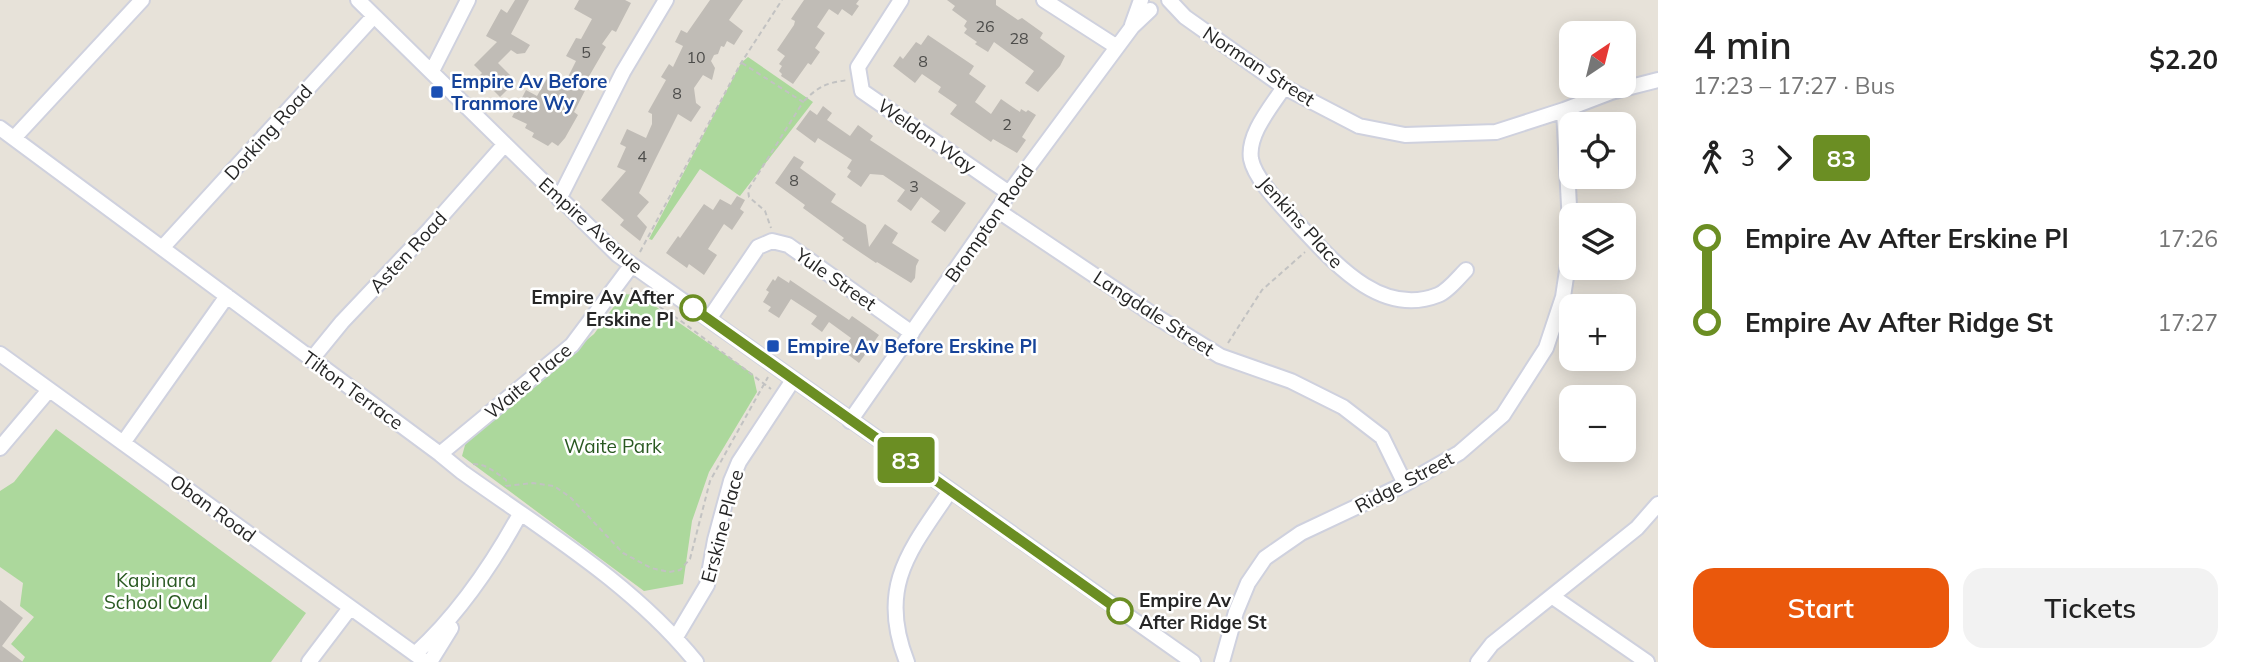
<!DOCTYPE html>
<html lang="en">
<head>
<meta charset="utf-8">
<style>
	:root { --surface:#fff; --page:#f2f2f2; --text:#222; --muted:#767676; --accent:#ea580c }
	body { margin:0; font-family:Mulish,sans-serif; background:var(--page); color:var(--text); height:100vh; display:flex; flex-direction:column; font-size:26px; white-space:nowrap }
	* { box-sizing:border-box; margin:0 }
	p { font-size:23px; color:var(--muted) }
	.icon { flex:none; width:38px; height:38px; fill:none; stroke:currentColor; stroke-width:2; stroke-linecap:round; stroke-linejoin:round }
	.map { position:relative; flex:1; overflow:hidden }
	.side { display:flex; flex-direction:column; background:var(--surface); width:595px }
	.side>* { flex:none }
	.badge { padding:0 14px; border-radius:5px; font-size:24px; line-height:46px }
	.needle { width:46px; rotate:35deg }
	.fabs { position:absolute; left:1559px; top:21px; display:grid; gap:14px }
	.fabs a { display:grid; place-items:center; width:77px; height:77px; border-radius:14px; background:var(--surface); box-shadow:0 4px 18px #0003; font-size:35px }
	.map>.badge { position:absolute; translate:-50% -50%; box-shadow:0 0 0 4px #fff }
	.legs { display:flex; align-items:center; gap:10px; height:77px; padding:0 35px; font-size:23px }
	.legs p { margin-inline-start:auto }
	.head { display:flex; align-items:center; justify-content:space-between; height:119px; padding:0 35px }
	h1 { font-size:38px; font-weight:600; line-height:52px }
	.cta { display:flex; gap:14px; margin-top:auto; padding:14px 35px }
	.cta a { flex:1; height:80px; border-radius:21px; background:var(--accent); color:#fff; font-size:28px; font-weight:600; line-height:80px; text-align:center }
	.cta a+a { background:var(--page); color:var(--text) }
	ul { padding:0 35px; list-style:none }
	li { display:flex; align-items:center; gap:24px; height:84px; font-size:26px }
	li i { display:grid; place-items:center; width:10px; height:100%; margin:0 9px; background:currentColor }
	li i::after { content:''; width:18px; height:18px; margin:-9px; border:5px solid; border-radius:50%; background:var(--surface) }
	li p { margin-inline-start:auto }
	li:first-child i { background:linear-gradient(#0000 50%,currentColor 0) }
	li:last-child i { background:linear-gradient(currentColor 50%,#0000 0) }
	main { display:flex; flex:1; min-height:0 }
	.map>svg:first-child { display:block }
	.green { fill:#acd89c }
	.building { fill:#c0bcb6 }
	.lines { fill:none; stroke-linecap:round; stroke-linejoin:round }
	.minor-casing { stroke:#cfd1de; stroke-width:18 }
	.path { stroke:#c2c2c2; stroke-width:2; stroke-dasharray:5 3.5; stroke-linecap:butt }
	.minor { stroke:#fff; stroke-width:14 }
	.line-1-casing { stroke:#fff; stroke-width:16 }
	.line-1 { stroke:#6b8e23; stroke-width:10 }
	.transit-dot { fill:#1a4fb4; stroke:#fff; stroke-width:2.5 }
	.stop-1-dot { fill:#fff; stroke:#6b8e23; stroke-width:3.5 }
	.labels { text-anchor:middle; stroke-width:5; stroke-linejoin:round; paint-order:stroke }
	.number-label { font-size:16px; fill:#4c4c4a }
	.street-label { font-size:19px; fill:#262626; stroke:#fff }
	.transit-label { font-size:19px; font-weight:bold; fill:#164399; stroke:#fff; text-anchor:start }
	.stop-label { font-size:19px; font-weight:bold; fill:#262626; stroke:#fff; text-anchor:end }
	.park-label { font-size:19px; fill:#295921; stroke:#fff }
</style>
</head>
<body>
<main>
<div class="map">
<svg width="1658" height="662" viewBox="0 0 1658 662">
	<rect width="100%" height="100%" fill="#e7e2d9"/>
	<path class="green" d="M748 57 813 102 740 196 700 169 652 240 649 239 741 63Z
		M623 294 639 295 753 374 757 392 709 472 692 521 683 584 644 591 462 456 467 438 594 334Z
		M56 429 306 613 271 662H22L25 657 11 644 34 617 20 606 23 583 0 567V491L14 482Z"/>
	<path class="building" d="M515 0H529L511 34 530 45 525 53 517 54 511 50 498 63 516 81 500 97 479 76 482 73 474 65 497 42 486 36 501 9 507 13Z
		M579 0H625L631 3 616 32 612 30 602 44 606 47 588 78 591 79 574 112 578 115 565 138 558 146 552 142 548 146 532 137 534 133 525 128 527 124 512 117 526 90 537 96 549 75 565 83 576 61 566 56 576 38 581 39 592 19 574 9Z
		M710 0H743L729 20 743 31 734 45 727 41 724 47 721 46 718 54 714 55 711 61 715 68 712 80 703 75 694 88 696 103 701 107 691 122 678 114 656 158 639 193 649 202 637 216 647 227 640 241 620 225 624 220 601 200 626 171 617 167 626 147 620 144 627 129 646 138 652 124V114L648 112 666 80 661 77 669 64 673 67 683 46 675 42 681 30 687 33Z
		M804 0H859L856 4 859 6 852 16 842 9 838 15 829 9 817 27 825 33 815 48 820 52 811 65 808 63 793 84 781 76 782 74 779 71 782 66 779 64 785 56 777 50 794 25 795 21 791 19Z
		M947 0H996V5L1018 20 1022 18 1043 33 1040 38 1065 56 1060 66 1038 92 1025 83 1034 71 994 42 988 52 975 44 977 42 964 33 967 29 964 26 967 21 952 10 955 6Z
		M928 35 974 66 969 74 986 86 975 102 991 114 1001 99 1020 112 1021 109 1026 112 1028 110 1036 115 1022 137 1026 140 1017 153 993 139 991 142 950 114 957 105 938 92 941 87 922 74 915 83 893 66 900 56 903 59 916 42 921 45Z
		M823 106 832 113 827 120 850 136 858 125 873 136 870 140 966 203 945 232 931 222 940 211 921 197 911 211 897 201 905 190 883 175 870 174 861 187 847 177 851 171 847 168 852 160 818 138 815 143 796 129 810 110 817 115Z
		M794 156 804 162 800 168 836 194 831 202 866 225 869 247 885 224 898 233 892 243 919 260 916 266 915 278 911 283 877 262 876 263 842 240 844 238 803 208 805 205 775 183Z
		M737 196 745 200 740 209 744 212 732 230 724 224 708 249 717 255 704 275 689 264 687 268 666 253 678 236 680 238 704 204 713 210 720 199 731 205Z
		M778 276 789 283 790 280 849 320 852 316 879 335 859 363 842 350 851 338 829 322 822 332 811 324 817 316 791 299 779 318 768 311 771 307 763 302 769 292 766 290 773 279 775 281Z
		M0 600 23 618 2 646 23 662H0Z"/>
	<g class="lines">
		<g class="minor-casing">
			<path id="minor" d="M358 0 618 255 1193 662
				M901 0 858 67 862 91 1009 193
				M1044 0 1117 47
				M1169 0 1185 17 1284 87 1359 126 1405 135 1496 132 1564 110 1611 92 1658 80
				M1132 25 1141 0
				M432 71 468 0
				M1284 87C1272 106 1247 134 1251 159 1255 180 1284 208 1298 224 1333 261 1380 318 1438 295 1448 291 1458 278 1466 270
				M0 128 440 454 462 472C543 530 633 584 696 662
				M14 138 142 0
				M559 199 623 72 666 0
				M997 210 1152 314 1220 356 1291 381 1343 407 1382 437 1405 484
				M163 247 374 16
				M709 319 758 247 772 241 788 245 912 333
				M0 354 426 662
				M311 360 342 322 430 229 505 144
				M850 421 1009 193 1132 27 1150 10
				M123 443 227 296
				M0 448 49 390
				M440 454 572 345 631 266
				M1553 597 1647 662
				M676 637 707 585 715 540 731 481 739 462 793 380
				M415 654C458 615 492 565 520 514
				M309 662 350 608
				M430 662 451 628
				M907 662C877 587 910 550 950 491
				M1222 662 1236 612 1248 583 1265 558 1301 533 1405 484 1459 453 1503 415 1546 348 1563 297 1571 244 1564 110
				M1478 662 1492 644 1637 528 1658 504"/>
		</g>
		<path class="path" d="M742 63 803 102 748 190 749 197 765 211 771 228
			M804 101C819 86 826 83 848 80
			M640 252 741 63 782 0
			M631 288 681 321 771 389
			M1228 343 1262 290 1305 252
			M473 464C487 464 495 472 506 480V486
			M506 486 533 483 554 486 570 497 623 553 651 568 669 572 680 570 690 559 710 481 768 377"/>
		<use href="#minor" class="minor"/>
	</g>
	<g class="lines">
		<g class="line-1-casing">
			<path id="line-1" d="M693 308 1120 611"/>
		</g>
		<use href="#line-1" class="line-1"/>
	</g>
	<g class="transit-dot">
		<rect x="430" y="85" width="14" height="14" rx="3.5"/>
		<rect x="766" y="339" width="14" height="14" rx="3.5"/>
	</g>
	<g class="stop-1-dot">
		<circle cx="693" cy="308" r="12"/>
		<circle cx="1120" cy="611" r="12"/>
	</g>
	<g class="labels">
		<g class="number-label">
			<text x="985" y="32">26</text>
			<text x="1019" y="44">28</text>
			<text x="586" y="58">5</text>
			<text x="696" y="63">10</text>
			<text x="923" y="67">8</text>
			<text x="677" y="99">8</text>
			<text x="1007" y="130">2</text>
			<text x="642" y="162">4</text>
			<text x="794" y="186">8</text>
			<text x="914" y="192">3</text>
		</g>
		<g class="street-label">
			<text transform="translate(1259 66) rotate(33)" y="7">Norman Street</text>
			<text transform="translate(268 132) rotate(-48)" y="7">Dorking Road</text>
			<text transform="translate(927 136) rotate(35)" y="7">Weldon Way</text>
			<text transform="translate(1301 222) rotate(48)" y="7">Jenkins Place</text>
			<text transform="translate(989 223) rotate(-55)" y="7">Brompton Road</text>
			<text transform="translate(591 225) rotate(42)" y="7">Empire Avenue</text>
			<text transform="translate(408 252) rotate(-47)" y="7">Asten Road</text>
			<text transform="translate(836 279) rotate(35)" y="7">Yule Street</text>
			<text transform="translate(1154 313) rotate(33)" y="7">Langdale Street</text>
			<text transform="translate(528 381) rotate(-40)" y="7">Waite Place</text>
			<text transform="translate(353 390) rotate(36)" y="7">Tilton Terrace</text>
			<text transform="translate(1404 482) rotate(-28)" y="7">Ridge Street</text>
			<text transform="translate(213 508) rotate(36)" y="7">Oban Road</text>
			<text transform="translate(722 526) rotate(-75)" y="7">Erskine Place</text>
		</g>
		<g class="transit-label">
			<text x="451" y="88">Empire Av Before<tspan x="451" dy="22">Tranmore Wy</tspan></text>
			<text x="787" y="353">Empire Av Before Erskine Pl</text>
		</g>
		<g class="stop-label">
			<text x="674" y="304">Empire Av After<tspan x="674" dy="22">Erskine Pl</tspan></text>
			<text x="1139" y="607" text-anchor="start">Empire Av<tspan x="1139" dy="22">After Ridge St</tspan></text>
		</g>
		<g class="park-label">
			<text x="613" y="453">Waite Park</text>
			<text x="156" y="587">Kapinara<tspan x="156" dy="22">School Oval</tspan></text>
		</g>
	</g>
</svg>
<div class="fabs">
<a><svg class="needle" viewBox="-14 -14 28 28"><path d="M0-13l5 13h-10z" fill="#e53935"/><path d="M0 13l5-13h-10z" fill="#767676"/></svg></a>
<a><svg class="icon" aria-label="locate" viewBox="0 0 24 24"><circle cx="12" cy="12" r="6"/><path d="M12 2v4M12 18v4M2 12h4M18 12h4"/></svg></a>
<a><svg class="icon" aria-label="layers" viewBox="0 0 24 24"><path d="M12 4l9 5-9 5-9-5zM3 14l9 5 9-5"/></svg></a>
<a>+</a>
<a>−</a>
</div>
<b class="badge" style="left:906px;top:460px;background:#6b8e23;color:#fff">83</b>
</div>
<section class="side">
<div class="head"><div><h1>4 min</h1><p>17:23 – 17:27 · Bus</p></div><b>$2.20</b></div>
<div class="legs"><svg class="icon" aria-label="walk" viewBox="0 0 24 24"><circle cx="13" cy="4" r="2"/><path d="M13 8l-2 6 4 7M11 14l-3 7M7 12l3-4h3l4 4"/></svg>3<svg class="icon" aria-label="forward" viewBox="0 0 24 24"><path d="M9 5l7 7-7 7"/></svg><b class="badge" style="background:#6b8e23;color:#fff">83</b></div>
<ul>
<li><i style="color:#6b8e23"></i><b>Empire Av After Erskine Pl</b><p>17:26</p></li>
<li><i style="color:#6b8e23"></i><b>Empire Av After Ridge St</b><p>17:27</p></li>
</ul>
<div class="cta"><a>Start</a><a>Tickets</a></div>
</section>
</main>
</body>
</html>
